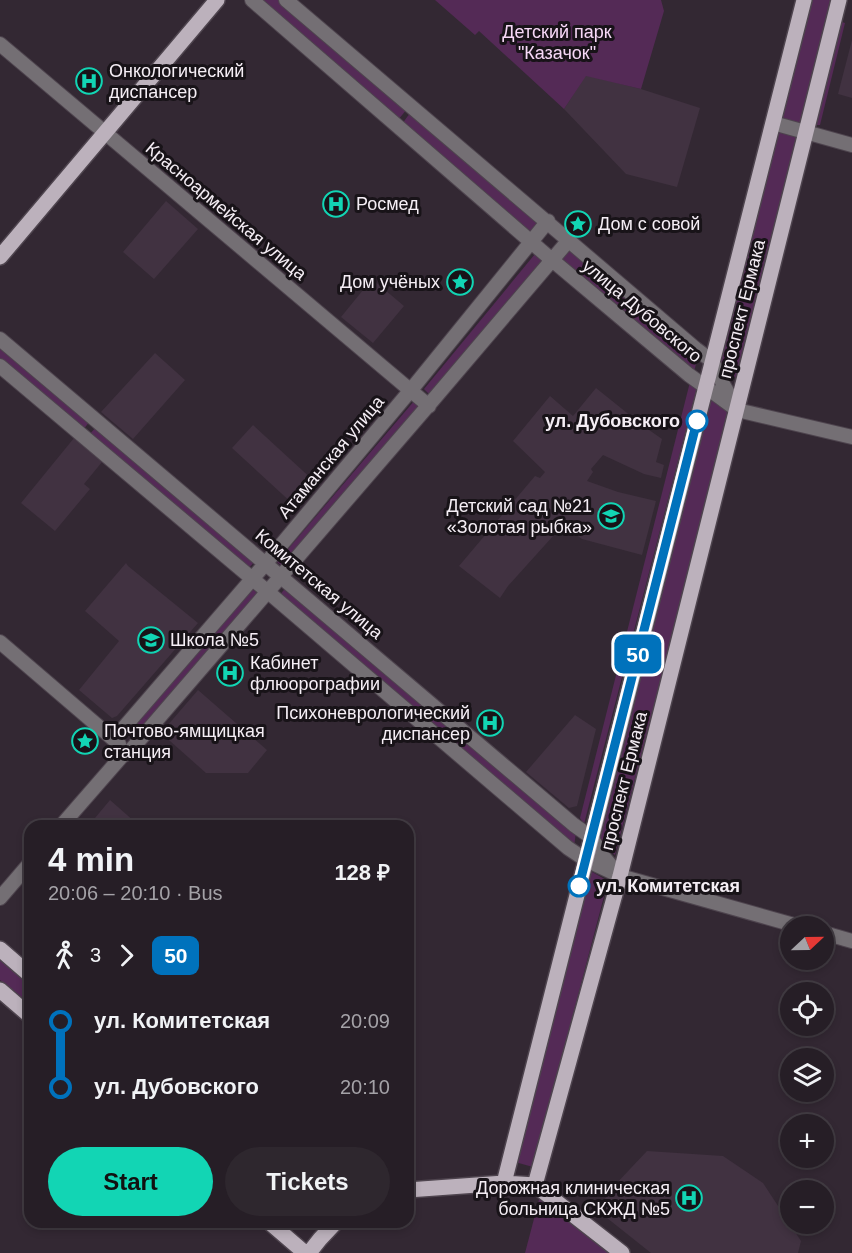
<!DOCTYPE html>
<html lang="en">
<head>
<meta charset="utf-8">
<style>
	:root { --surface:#261e26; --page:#2e272e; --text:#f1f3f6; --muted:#a4a2a7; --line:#423c43; --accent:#12d5b4 }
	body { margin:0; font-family:Arial,sans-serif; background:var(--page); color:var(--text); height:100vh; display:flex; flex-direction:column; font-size:22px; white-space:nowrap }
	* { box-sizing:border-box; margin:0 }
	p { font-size:20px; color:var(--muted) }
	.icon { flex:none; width:33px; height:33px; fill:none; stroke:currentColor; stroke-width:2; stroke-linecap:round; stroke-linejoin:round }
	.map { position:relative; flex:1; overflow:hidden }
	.drawer { position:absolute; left:24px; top:820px; width:390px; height:408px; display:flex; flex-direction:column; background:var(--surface); border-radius:18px; box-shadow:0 3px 9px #0003,0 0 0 2px var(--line) }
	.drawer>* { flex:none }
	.badge { padding:0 12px; border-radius:9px; font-size:21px; line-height:39px }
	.needle { width:39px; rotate:68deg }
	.fabs { position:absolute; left:780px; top:916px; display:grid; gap:12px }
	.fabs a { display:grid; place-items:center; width:54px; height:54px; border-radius:50%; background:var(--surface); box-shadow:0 3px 9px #0003,0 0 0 2px var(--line); font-size:30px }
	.map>.badge { position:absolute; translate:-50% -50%; box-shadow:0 0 0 3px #fff }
	.legs { display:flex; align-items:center; gap:9px; height:66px; padding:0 24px; font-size:20px }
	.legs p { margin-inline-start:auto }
	.summary { display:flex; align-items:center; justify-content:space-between; height:102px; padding:0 24px }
	h1 { font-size:33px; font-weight:800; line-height:45px }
	.cta { display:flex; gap:12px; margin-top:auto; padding:12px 24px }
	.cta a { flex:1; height:69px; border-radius:36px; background:var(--accent); color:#111; font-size:24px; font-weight:800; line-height:69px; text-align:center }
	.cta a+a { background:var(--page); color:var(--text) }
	ul { padding:0 24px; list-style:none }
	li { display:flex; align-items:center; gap:21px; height:66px; font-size:22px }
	li i { display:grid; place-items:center; width:9px; height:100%; margin:0 8px; background:currentColor }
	li i::after { content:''; width:15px; height:15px; margin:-8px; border:4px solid; border-radius:50%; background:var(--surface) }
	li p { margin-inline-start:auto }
	li:first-child i { background:linear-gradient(#0000 50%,currentColor 0) }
	li:last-child i { background:linear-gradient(currentColor 50%,#0000 0) }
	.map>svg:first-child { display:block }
	.built { fill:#413241 }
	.green { fill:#542a56 }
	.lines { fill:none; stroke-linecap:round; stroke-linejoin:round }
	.minor-casing { stroke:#4e444e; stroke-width:16 }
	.major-casing { stroke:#4e444e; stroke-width:18 }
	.minor { stroke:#746f74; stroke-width:14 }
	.major { stroke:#bcb1bc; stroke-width:15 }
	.line-1-casing { stroke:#fff; stroke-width:14 }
	.line-1 { stroke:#0072bc; stroke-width:9 }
	.stop-1-dot { fill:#fff; stroke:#0072bc; stroke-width:3 }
	.labels { text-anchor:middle; stroke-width:6; stroke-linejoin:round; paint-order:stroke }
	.park-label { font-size:18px; fill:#f7d8f7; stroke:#181318 }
	.poi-label { font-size:18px; fill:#f5eef5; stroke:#181318; text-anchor:start }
	.street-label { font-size:18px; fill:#f5eef5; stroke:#181318 }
	.stop-label { font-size:18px; font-weight:bold; fill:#f5eef5; stroke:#181318; text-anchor:end }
</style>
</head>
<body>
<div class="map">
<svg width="852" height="1253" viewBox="0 0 852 1253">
	<rect width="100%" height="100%" fill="#332833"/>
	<path class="built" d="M852 40V98L838 94Z
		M586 75 641 89 700 108 677 187 626 174 564 109Z
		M166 201 198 229 154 279 123 252Z
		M372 279 404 306 373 343 341 317Z
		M155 353 185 380 133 439 101 412Z
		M596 388 642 425 662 439 656 462 664 465 661 478 644 474 603 455 591 469 593 472 587 481 618 492 656 501 642 555 582 539 563 525 508 586 500 598 459 566 535 476 540 478 545 472 513 441 550 396 573 416Z
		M253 425 315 482 294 505 232 448Z
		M74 438 102 462 84 484 90 489 55 531 21 503Z
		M126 563 128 566 198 623 117 716 112 718 79 690 119 641 85 611Z
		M198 690 267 750 248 773H206L161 733Z
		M575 715 596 729 577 806 569 808 526 772Z
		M110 800 135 822 131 826H81L86 821 90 824Z
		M647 1151 723 1156 763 1183 801 1241 798 1253H651L597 1210 614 1186Z"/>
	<path class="green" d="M260 0H280L407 109 398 120Z
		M435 0H661L664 11 641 89 586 76 564 109 479 31 475 35Z
		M807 0H833L802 126 777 120Z
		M839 21 845 23 820 125H816L814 121Z
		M410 113 542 224 533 234 402 124Z
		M774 131 800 138 738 380 715 359Z
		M570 245 698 356 694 372 560 257Z
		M535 254 543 259 429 394 424 389Z
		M0 345 90 421 83 430 0 360Z
		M690 382 697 387 584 824 580 818Z
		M705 395 731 413 615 855 592 835Z
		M415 400 421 405 283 567 277 562Z
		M97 426 256 560 247 570 88 436Z
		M288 585 576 832 574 847 278 597Z
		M250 587 259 595 137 739 128 732Z
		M587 869 608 881 533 1167 515 1162Z
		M0 955 30 981V1005L0 980Z
		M540 1196 614 1253H525Z"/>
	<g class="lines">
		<g class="minor-casing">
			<path id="minor" d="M252 0 552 260 689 375 721 398 737 410 852 437
				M286 0 696 349 712 361 724 386 735 405
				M0 44 429 406
				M773 123 852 145
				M0 339 574 825 591 837 602 855 618 874
				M0 366 268 592 568 848 586 860 620 876 801 927
				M0 642 119 744
				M114 739 266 563 415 385 548 221
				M122 756 129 752 150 728 433 400 569 240
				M61 826 122 756 119 749
				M0 898 30 863
				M824 933 852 941"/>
		</g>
		<g class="major-casing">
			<path id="major" d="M0 257 217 0
				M0 949 30 975
				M0 990 30 1016
				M504 1183 804 0
				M535 1185 620 876 839 0
				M408 1190 504 1183 535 1185 622 1253
				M269 1222 305 1253
				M309 1253 320 1239 336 1222"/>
		</g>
		<use href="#minor" class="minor"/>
		<use href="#major" class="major"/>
	</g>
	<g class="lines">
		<g class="line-1-casing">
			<path id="line-1" d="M579 886 697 421"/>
		</g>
		<use href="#line-1" class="line-1"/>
	</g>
	<defs>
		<g id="hospital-ring" transform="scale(1.35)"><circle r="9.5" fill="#181318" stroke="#12d5b4" stroke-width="1.5"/><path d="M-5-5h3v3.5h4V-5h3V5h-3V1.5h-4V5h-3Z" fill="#12d5b4"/></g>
		<g id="sight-ring" transform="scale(1.35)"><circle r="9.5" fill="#181318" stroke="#12d5b4" stroke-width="1.5"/><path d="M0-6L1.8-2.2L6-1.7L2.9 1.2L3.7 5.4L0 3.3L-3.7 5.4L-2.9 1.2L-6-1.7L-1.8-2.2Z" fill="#12d5b4"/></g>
		<g id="school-ring" transform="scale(1.35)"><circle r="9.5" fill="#181318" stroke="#12d5b4" stroke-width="1.5"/><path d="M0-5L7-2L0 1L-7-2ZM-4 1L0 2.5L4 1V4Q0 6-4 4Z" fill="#12d5b4"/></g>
	</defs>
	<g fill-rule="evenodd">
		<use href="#hospital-ring" x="89" y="81"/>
		<use href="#hospital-ring" x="336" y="204"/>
		<use href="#sight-ring" x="578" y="224"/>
		<use href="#sight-ring" x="460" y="282"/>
		<use href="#school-ring" x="611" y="516"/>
		<use href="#school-ring" x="151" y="640"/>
		<use href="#hospital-ring" x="230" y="673"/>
		<use href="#hospital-ring" x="490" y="723"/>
		<use href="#sight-ring" x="85" y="741"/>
		<use href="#hospital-ring" x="689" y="1198"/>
	</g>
	<g class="stop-1-dot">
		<circle cx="697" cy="421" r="10"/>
		<circle cx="579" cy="886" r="10"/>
	</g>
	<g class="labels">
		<g class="park-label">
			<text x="557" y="38">Детский парк<tspan x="557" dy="21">"Казачок"</tspan></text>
		</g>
		<g class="poi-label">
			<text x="109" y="77">Онкологический<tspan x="109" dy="21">диспансер</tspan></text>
			<text x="356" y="210">Росмед</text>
			<text x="598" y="230">Дом с совой</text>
			<text x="440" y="288" text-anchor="end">Дом учёных</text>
			<text x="592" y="512" text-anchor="end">Детский сад №21<tspan x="592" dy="21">«Золотая рыбка»</tspan></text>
			<text x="170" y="646">Школа №5</text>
			<text x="250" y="669">Кабинет<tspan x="250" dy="21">флюорографии</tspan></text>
			<text x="470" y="719" text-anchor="end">Психоневрологический<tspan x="470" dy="21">диспансер</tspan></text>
			<text x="104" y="737">Почтово-ямщицкая<tspan x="104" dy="21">станция</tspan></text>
			<text x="670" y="1194" text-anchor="end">Дорожная клиническая<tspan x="670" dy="21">больница СКЖД №5</tspan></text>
		</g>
		<g class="street-label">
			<text transform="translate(226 211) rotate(40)" y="6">Красноармейская улица</text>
			<text transform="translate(742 309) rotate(-76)" y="6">проспект Ермака</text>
			<text transform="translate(642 311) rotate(40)" y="6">улица Дубовского</text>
			<text transform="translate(331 457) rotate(-50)" y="6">Атаманская улица</text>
			<text transform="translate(319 584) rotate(40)" y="6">Комитетская улица</text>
			<text transform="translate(624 781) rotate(-76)" y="6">проспект Ермака</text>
		</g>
		<g class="stop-label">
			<text x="680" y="427">ул. Дубовского</text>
			<text x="596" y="892" text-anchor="start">ул. Комитетская</text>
		</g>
	</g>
</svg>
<div class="fabs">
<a><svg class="needle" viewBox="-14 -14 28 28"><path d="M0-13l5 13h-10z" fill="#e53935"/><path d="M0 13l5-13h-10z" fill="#a4a2a7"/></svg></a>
<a><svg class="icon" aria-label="locate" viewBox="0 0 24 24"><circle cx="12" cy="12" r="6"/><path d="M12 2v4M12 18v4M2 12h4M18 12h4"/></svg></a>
<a><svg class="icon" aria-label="layers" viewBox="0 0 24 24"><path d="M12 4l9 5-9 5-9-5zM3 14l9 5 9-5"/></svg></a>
<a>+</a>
<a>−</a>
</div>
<b class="badge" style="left:638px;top:654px;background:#0072bc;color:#fff">50</b>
<section class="drawer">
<div class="summary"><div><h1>4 min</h1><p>20:06 – 20:10 · Bus</p></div><b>128 ₽</b></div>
<div class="legs"><svg class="icon" aria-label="walk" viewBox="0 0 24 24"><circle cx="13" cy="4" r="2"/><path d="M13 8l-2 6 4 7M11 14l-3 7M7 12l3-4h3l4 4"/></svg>3<svg class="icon" aria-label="forward" viewBox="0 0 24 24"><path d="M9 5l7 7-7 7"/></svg><b class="badge" style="background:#0072bc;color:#fff">50</b></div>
<ul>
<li><i style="color:#0072bc"></i><b>ул. Комитетская</b><p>20:09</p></li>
<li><i style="color:#0072bc"></i><b>ул. Дубовского</b><p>20:10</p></li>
</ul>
<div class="cta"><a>Start</a><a>Tickets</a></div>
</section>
</div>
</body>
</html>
